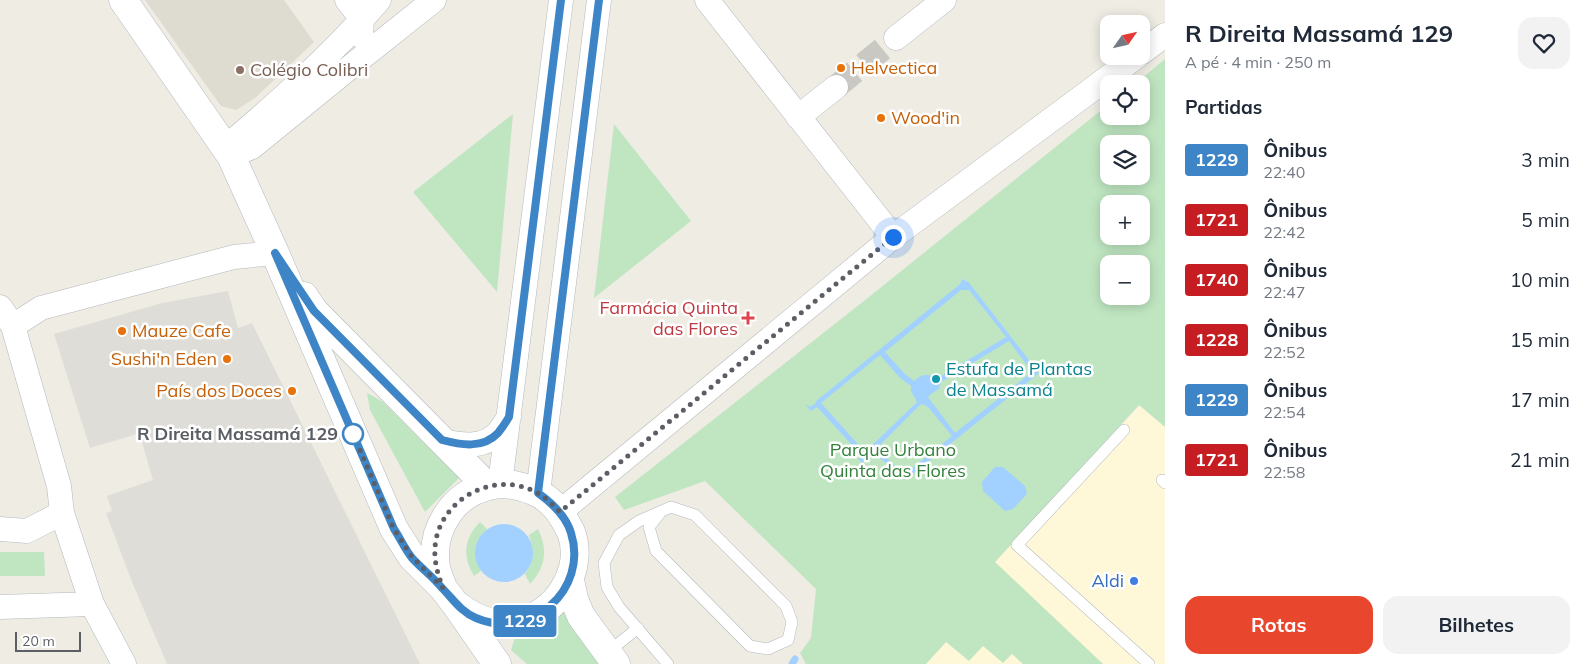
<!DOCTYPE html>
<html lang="pt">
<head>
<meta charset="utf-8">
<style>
	:root { --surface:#fff; --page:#f2f2f3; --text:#1f2937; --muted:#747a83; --accent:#e9472d }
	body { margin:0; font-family:Mulish,sans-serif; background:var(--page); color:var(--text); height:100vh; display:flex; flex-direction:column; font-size:19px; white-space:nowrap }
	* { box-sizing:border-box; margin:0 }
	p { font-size:16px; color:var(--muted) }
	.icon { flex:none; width:28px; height:28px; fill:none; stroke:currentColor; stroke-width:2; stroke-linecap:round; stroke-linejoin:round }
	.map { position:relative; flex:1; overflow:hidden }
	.details { display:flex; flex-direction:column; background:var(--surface); width:425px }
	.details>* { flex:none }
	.badge { padding:0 10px; border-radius:4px; font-size:18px; line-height:32px }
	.needle { width:32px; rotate:56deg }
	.buttons { position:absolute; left:1100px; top:15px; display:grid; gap:10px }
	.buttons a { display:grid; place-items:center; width:50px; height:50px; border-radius:10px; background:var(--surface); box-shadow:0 2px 12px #0003; font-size:25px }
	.scale { position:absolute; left:15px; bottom:12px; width:66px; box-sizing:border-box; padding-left:5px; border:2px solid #5b5e64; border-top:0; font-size:14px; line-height:18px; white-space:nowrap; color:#5b5e64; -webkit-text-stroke:4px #fff; paint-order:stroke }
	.you { position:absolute; width:25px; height:25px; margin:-12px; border:4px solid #fff; border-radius:50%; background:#1a73e8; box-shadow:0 0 0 8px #1a73e833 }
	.map>.badge { position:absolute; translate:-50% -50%; box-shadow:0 0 0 2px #fff }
	h2 { padding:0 20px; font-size:19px; line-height:45px }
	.round { display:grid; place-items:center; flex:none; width:52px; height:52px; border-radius:15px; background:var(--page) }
	.overview { display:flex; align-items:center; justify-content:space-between; height:85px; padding:0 20px }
	h1 { font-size:24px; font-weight:700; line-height:38px }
	.primary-button { display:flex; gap:10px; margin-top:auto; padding:10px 20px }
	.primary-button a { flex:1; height:58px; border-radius:15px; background:var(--accent); color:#fff; font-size:20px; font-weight:700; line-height:58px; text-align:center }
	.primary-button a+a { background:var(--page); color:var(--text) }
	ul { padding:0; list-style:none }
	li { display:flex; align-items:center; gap:15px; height:60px; padding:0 20px }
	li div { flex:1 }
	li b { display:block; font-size:19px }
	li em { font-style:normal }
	li .badge { min-width:55px; font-weight:700; text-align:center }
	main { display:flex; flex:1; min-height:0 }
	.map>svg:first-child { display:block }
	.commercial { fill:#fef7d8 }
	.industrial { fill:#dfddd7 }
	.education { fill:#dedbd1 }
	.green { fill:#bfe6c1; fill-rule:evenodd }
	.water { fill:#a2d1ff; fill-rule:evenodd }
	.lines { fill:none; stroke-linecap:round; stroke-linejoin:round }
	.stream { stroke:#a2d1ff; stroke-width:7 }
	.minor-tunnel { stroke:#c9c8c3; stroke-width:24; stroke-dasharray:24 12; stroke-linecap:butt }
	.service-casing { stroke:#b5b8bd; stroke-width:12 }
	.minor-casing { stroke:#b5b8bd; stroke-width:25 }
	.secondary-casing { stroke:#b6b9bf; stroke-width:29 }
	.service { stroke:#fff; stroke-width:11 }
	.minor { stroke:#fff; stroke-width:24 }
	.secondary { stroke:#fff; stroke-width:28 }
	.line-casing { stroke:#fff; stroke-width:11 }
	.line { stroke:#3d85c6; stroke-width:8 }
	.walk { stroke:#5b5e64; stroke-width:5; stroke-dasharray:0 9 }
	.food-dot { fill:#e8710a; stroke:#fff; stroke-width:2 }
	.education-dot { fill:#8d6e63; stroke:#fff; stroke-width:2 }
	.health-dot { fill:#e0444e; stroke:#fff; stroke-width:2 }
	.culture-dot { fill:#0f9aa8; stroke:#fff; stroke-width:2 }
	.stop-dot { fill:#fff; stroke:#3d85c6; stroke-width:2.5 }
	.shop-dot { fill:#3f7fe0; stroke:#fff; stroke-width:2 }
	.labels { text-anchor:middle; stroke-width:5; stroke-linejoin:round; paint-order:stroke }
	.food-label { font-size:18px; fill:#c56008; stroke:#fff; text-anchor:start }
	.education-label { font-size:18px; fill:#785e54; stroke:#fff; text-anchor:start }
	.health-label { font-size:18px; fill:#be3a42; stroke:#fff; text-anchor:end }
	.culture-label { font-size:18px; fill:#0d838f; stroke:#fff; text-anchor:start }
	.stop-label { font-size:18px; font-weight:bold; fill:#5b5e64; stroke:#fff; text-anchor:end }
	.park-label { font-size:18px; fill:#34823c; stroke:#fff }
	.shop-label { font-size:18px; fill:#366cbe; stroke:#fff; text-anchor:end }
</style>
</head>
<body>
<main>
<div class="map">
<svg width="1165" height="664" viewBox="0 0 1165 664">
	<rect width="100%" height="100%" fill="#eeece3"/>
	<path class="commercial" d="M1140 405 1165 427V664H901Z"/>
	<path class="industrial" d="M228 291 238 328 252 323 420 664H167L132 582 106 513 112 511 107 496 153 480 141 439 137 434 90 448 54 334 162 303Z"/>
	<path class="education" d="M145 0H284L314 42 255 98 236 110 221 106Z"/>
	<path class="green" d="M1165 59V427L1139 405 995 562 1103 664H1023L1012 654 1003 663 983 646 969 661 946 642 926 664H806L800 653 811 638 816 589 705 481 624 510 615 497 869 297 1109 104V116H1141V84H1135ZM1109 144H1141V176H1109ZM1109 204H1141V236H1109ZM1109 264H1141V296H1109Z
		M513 114 497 292 413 192Z
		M614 124 691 221 594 298Z
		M367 393 383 402 459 478 425 512 370 410Z
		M480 522 487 529C477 539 474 558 481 571L474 576C462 556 464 538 480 522Z
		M538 529C548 549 546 567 530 584L525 574 530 566 532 546 529 535Z
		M0 552H44L45 576H0Z
		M564 604 599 664H527L511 650 518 628Z"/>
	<path class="water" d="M962 279 970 283V284L1039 373 905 480 873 452 862 463 858 459 862 456 817 407 811 411 805 404 810 407 816 403 815 402 960 284ZM961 290H969L1006 337 938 378C928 374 922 373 914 381L904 373 885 352ZM1009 341 1032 372 955 433 928 397 931 394 939 389 941 382ZM880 355 900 378 911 386V391L917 402 865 452 821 403ZM923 404 929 408 952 436 905 474 876 449 920 405Z
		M995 467H1003L1025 486 1027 494 1013 509 1005 511 983 491 982 482Z
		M475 553a29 29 0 1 1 58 0a29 29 0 1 1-58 0Z"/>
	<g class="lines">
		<path class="stream" d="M792 664 795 659"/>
		<path class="minor-tunnel" d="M836 87 896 38"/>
		<g class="service-casing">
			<path id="service" d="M1124 430 1017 545 1149 664
				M1162 480 1165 483
				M660 513 649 527 656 551 750 646 768 649 788 640 792 622 786 606 695 515 671 507 639 521 619 535 604 563 607 587 619 607 668 664
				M608 652 638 628"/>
		</g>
		<g class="minor-casing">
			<path id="minor" d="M347 0 362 19 361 36
				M707 0 893 237
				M896 38 944 0
				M1141 53 1165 35
				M798 117 836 87
				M226 147C280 101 333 54 379 0
				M231 156 252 147 365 55 434 0
				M0 307 13 326 41 308 234 257 275 253
				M13 326 59 486 62 513
				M442 441C461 445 483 449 498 433 502 428 506 422 509 417
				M500 484 561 0
				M538 493 599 0
				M560 512 893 237 1137 56
				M0 529 27 531 62 513 92 604 124 664
				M0 607 92 604"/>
		</g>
		<g class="secondary-casing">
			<path id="secondary" d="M123 0 231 156 275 253 394 529 412 557 443 588 456 605 497 664
				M304 296 314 311 487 486
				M570 580 574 599 581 616 616 664
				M443 588C441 581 437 574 436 567 430 531 452 494 489 486 504 482 519 485 533 491 546 496 557 507 564 519 566 523 569 528 571 532 584 567 561 606 529 619 519 623 506 625 495 623 481 621 470 615 458 606"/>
		</g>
		<use href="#service" class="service"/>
		<use href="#minor" class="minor"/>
		<use href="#secondary" class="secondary"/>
	</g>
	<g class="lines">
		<g class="line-casing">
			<path id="line" d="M561 0 509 417C506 422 502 428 498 433 483 449 461 445 442 440L314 311 275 253 394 529C400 538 405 549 412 558 421 568 433 577 442 588 453 599 461 612 476 618 530 641 589 590 571 533 566 516 552 503 538 493L599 0"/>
		</g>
		<use href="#line" class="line"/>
		<path class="walk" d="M353 434 394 529 412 557 443 588C438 575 434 562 435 548 437 507 480 477 519 486 536 489 549 500 560 512L893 237"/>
	</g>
	<g class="food-dot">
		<circle cx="841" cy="68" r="5"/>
		<circle cx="881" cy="118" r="5"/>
		<circle cx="122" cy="331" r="5"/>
		<circle cx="227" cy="359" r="5"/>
		<circle cx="292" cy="391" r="5"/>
	</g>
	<circle class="education-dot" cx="240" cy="70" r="5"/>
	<path class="health-dot" d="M745.5 310.5h5v5h5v5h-5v5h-5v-5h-5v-5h5z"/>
	<circle class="culture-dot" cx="936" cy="379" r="5"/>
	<circle class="stop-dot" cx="353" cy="434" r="10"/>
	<circle class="shop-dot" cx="1134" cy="581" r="5"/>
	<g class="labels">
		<g class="food-label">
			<text x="851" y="74">Helvectica</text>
			<text x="891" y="124">Wood'in</text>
			<text x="132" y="337">Mauze Cafe</text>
			<text x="217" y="365" text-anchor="end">Sushi'n Eden</text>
			<text x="282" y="397" text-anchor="end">País dos Doces</text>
		</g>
		<g class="education-label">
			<text x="250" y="76">Colégio Colibri</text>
		</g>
		<g class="health-label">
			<text x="738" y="314">Farmácia Quinta<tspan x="738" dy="21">das Flores</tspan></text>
		</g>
		<g class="culture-label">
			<text x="946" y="375">Estufa de Plantas<tspan x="946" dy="21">de Massamá</tspan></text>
		</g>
		<g class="stop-label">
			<text x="338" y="440">R Direita Massamá 129</text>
		</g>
		<g class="park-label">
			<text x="893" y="456">Parque Urbano<tspan x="893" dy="21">Quinta das Flores</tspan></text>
		</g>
		<g class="shop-label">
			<text x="1124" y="587">Aldi</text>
		</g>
	</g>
</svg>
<div class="buttons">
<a><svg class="needle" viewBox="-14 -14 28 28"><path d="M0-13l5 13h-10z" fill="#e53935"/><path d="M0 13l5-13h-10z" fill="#747a83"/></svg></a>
<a><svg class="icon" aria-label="locate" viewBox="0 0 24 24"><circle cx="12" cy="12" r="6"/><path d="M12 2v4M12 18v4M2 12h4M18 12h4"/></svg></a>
<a><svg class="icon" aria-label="layers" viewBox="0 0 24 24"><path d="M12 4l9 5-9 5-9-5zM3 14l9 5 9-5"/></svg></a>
<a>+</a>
<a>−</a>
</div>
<div class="scale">20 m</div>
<div class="you" style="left:893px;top:237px"></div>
<b class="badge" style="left:525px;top:621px;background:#3d85c6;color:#fff">1229</b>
</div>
<section class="details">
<div class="overview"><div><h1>R Direita Massamá 129</h1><p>A pé · 4 min · 250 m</p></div><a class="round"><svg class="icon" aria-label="heart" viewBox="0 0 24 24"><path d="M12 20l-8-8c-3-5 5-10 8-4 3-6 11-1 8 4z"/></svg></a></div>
<h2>Partidas</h2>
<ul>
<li><span class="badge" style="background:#3d85c6;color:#fff">1229</span><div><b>Ônibus</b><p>22:40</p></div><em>3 min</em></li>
<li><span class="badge" style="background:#c61d23;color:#fff">1721</span><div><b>Ônibus</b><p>22:42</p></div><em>5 min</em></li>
<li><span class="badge" style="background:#c61d23;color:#fff">1740</span><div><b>Ônibus</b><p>22:47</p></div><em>10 min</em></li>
<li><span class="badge" style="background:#c61d23;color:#fff">1228</span><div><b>Ônibus</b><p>22:52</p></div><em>15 min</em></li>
<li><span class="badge" style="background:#3d85c6;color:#fff">1229</span><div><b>Ônibus</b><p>22:54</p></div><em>17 min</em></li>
<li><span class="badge" style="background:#c61d23;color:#fff">1721</span><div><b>Ônibus</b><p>22:58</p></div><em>21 min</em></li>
</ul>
<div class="primary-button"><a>Rotas</a><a>Bilhetes</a></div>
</section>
</main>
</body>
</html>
